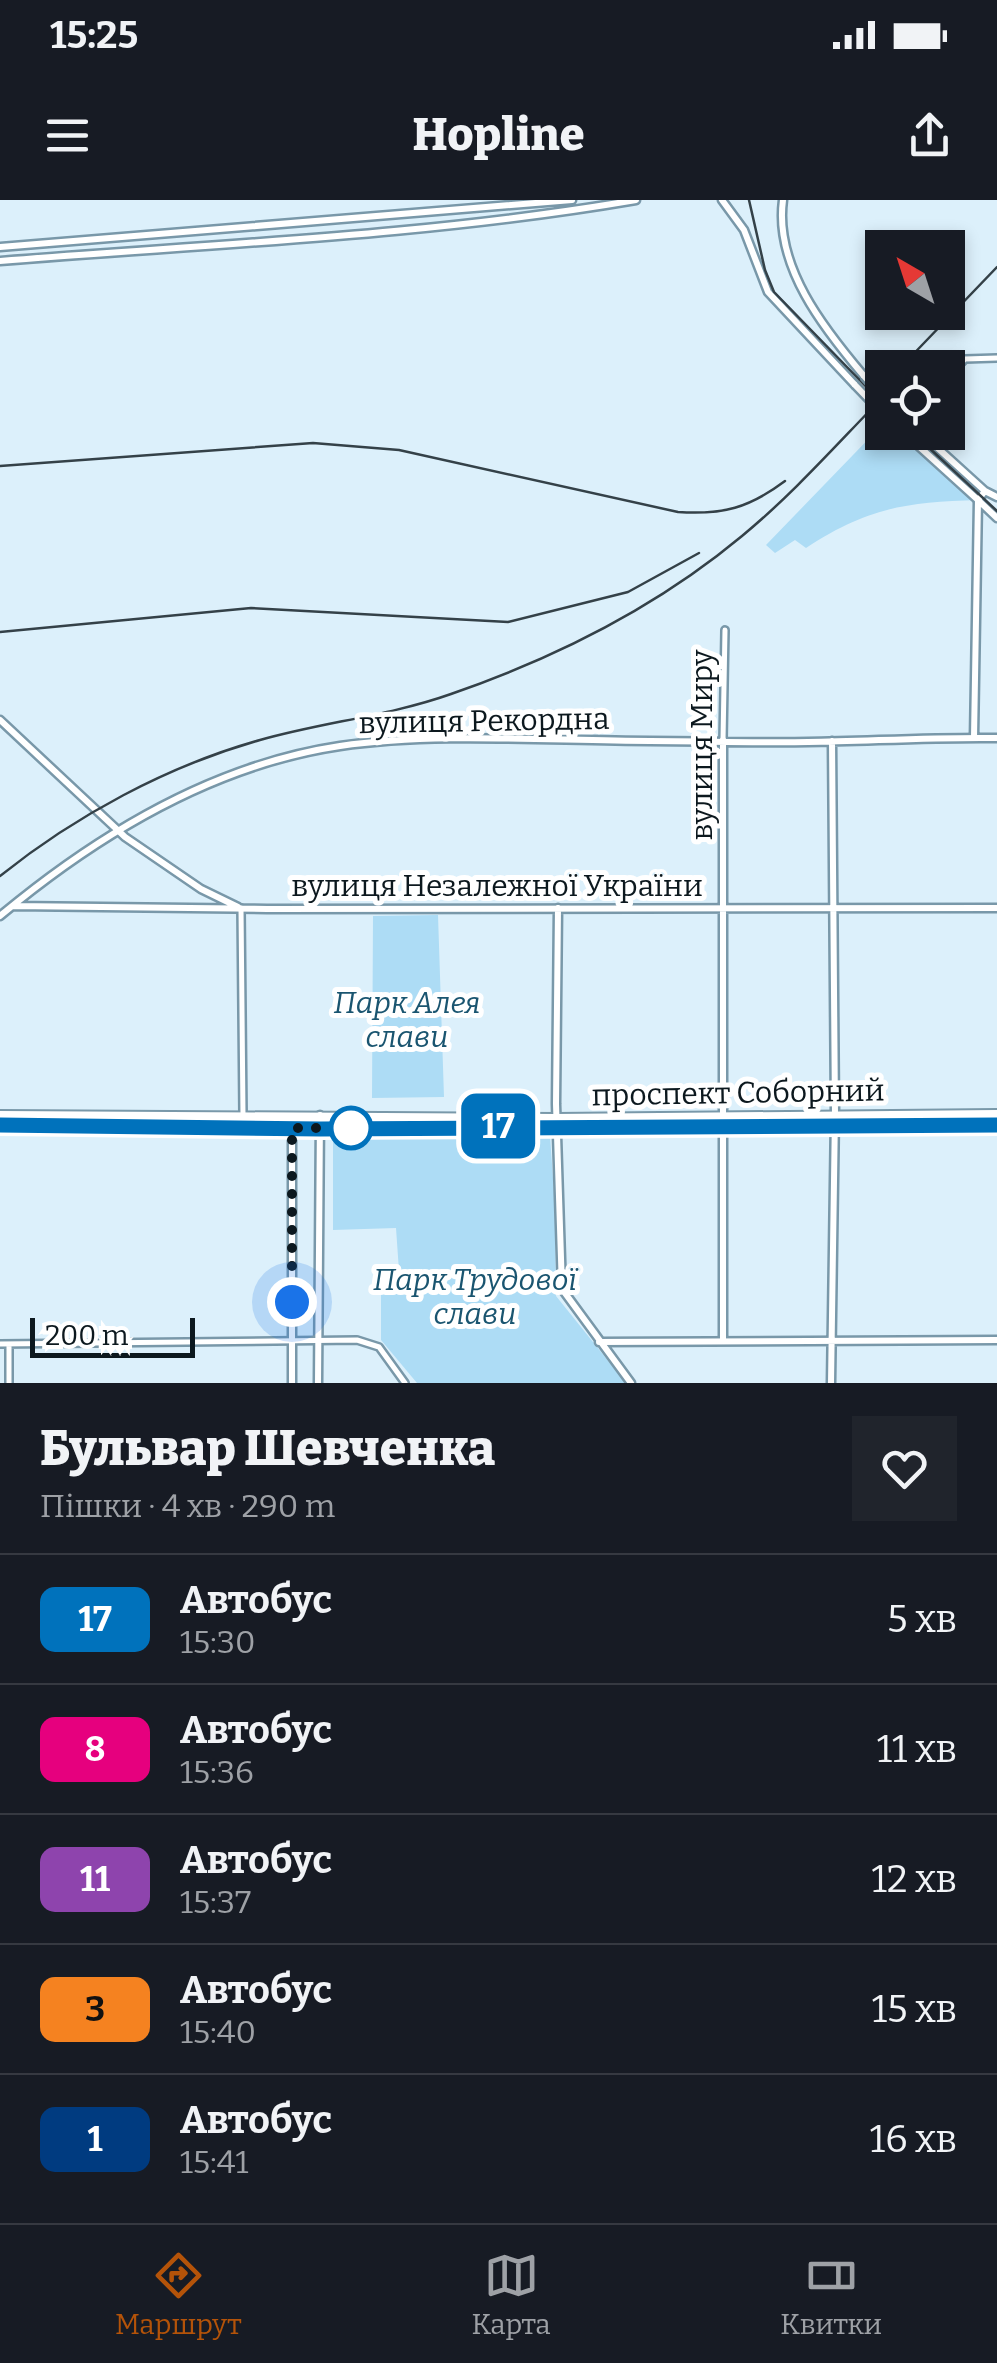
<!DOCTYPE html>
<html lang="uk">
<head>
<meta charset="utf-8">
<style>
	:root { --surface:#171b24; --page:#20242c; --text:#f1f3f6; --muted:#9ea1a6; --line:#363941; --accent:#b45309 }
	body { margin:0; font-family:Bitter,serif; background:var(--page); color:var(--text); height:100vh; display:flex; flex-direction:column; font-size:38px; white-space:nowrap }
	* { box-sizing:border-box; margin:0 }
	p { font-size:32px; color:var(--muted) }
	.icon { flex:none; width:55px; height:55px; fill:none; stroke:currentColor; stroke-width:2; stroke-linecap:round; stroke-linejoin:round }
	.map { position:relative; height:1183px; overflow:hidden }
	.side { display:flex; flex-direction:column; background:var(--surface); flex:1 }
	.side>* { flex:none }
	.badge { padding:0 20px; border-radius:15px; font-size:35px; line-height:65px }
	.needle { width:65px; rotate:321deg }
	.tools { position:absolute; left:865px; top:30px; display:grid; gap:20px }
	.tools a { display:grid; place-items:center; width:100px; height:100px; border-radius:0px; background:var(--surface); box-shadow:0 5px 15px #0003; font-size:50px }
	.scale { position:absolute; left:30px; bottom:25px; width:165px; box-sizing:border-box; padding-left:10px; border:5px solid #0c181e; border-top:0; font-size:28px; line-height:35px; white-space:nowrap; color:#0c181e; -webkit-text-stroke:8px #fff; paint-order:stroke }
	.you { position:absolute; width:50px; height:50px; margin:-25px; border:8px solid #fff; border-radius:50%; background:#1a73e8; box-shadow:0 0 0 15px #1a73e833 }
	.map>.badge { position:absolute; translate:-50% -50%; box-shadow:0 0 0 5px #fff }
	.round { display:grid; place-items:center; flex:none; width:105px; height:105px; border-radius:0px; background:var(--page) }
	.headline { display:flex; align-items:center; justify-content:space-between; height:170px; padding:0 40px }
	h1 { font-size:48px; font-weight:800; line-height:75px }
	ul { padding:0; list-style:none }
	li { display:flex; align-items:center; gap:30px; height:130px; padding:0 40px; border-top:2px solid var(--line) }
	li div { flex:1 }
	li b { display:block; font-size:38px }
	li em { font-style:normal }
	li .badge { min-width:110px; font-weight:700; text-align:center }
	.status { display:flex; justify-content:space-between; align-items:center; height:70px; padding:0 50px; background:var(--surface); direction:ltr }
	.status svg { height:28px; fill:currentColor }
	header { display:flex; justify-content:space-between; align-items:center; height:130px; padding:0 40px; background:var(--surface); font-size:45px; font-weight:800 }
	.tabs { display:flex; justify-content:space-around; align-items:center; height:140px; border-top:2px solid var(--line); background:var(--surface); font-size:28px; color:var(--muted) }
	.tabs a { display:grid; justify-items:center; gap:5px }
	.tabs .on { color:var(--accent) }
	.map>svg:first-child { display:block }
	.green { fill:#addcf5 }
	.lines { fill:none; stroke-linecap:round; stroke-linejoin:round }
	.minor-casing { stroke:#7998a9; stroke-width:10 }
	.tertiary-casing { stroke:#7998a9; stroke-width:11 }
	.secondary-casing { stroke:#7998a9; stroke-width:11 }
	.primary-casing { stroke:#7998a9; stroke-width:12 }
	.minor { stroke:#fff; stroke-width:5 }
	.tertiary { stroke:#fff; stroke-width:6 }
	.secondary { stroke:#fff; stroke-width:6 }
	.primary { stroke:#fff; stroke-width:8 }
	.tram { stroke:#344148; stroke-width:2.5 }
	.rail { stroke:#344148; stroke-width:2.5 }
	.secondary-bridge-casing { stroke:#7998a9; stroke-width:11; stroke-linecap:butt }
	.secondary-bridge { stroke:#fff; stroke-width:6 }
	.line-casing { stroke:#fff; stroke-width:22 }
	.line { stroke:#0072bc; stroke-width:15 }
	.walk { stroke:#0c181e; stroke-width:10; stroke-dasharray:0 18 }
	.stop-dot { fill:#fff; stroke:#0072bc; stroke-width:5 }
	.labels { text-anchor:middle; stroke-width:10; stroke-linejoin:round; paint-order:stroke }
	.street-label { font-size:30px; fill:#0c181e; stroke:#fff }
	.park-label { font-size:30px; font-style:italic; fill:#1a5570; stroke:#fff }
</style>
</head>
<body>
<div class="status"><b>15:25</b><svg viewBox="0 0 49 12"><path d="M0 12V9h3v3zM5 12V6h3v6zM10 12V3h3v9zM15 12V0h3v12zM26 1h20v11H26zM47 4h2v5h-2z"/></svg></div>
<header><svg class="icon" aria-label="menu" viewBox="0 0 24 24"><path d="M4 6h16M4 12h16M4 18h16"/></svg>Hopline<svg class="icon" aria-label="share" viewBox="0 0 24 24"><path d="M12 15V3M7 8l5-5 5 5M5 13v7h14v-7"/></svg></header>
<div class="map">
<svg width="997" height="1183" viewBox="0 0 997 1183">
	<rect width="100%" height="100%" fill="#dcf0fb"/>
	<path class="green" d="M882 225V232L903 233 978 300C906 302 867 308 806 348L795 340 775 353 766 345Z
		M438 715 444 897 372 898 373 716Z
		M409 930 539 932 550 936 555 1006 556 1096 626 1183H417L381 1140V1078L399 1071 396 1028 333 1030V931Z"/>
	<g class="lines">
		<g class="minor-casing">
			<path id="minor" d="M948 177 965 159 997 158
				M723 540 725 430
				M241 708 243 915
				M0 1144 357 1140 379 1147 405 1183
				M9 1144V1183"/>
		</g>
		<g class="tertiary-casing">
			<path id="tertiary" d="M979 301 997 318
				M0 520 125 637 201 689 238 707
				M974 538 978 300
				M13 706 267 709 997 708
				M558 708 556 904 562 1089 631 1183
				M0 716C97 635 213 565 340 546 436 532 552 541 650 541 702 541 755 543 808 542 871 541 934 537 997 538
				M723 1140V540
				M599 1142 997 1140
				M292 1183V927
				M318 1183 320 915
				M831 1183 835 914 832 541"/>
		</g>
		<g class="secondary-casing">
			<path id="secondary" d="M722 0 744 30 768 92 855 185
				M783 0C774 66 824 129 864 176
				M0 47 572 0
				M0 61C211 44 426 36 636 0
				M903 232 978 300 985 291 997 297
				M920 232 985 291"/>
		</g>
		<g class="primary-casing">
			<path id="primary" d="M0 915 556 918 997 914
				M0 925 320 929 997 925"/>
		</g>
		<use href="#minor" class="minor"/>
		<use href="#tertiary" class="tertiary"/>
		<use href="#secondary" class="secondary"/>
		<use href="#primary" class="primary"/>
		<path class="tram" d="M749 0 765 70 774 92 882 203
			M912 232 997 311"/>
		<path class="rail" d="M900 168 997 67
			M0 266 313 243 399 250 678 312C723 315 749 308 785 281
			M0 432 251 408 508 422 628 392 699 353
			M0 676C75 616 167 566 260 540 323 522 389 516 451 494 555 458 658 406 742 336 793 294 837 244 882 198"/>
		<g class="secondary-bridge-casing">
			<path id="secondary-bridge" d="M864 176 882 196
				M855 185 882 213"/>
		</g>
		<use href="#secondary-bridge" class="secondary-bridge"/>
	</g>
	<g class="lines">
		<g class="line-casing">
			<path id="line" d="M0 925 320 929 997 925"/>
		</g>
		<use href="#line" class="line"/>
		<path class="walk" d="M292 1102V928H351"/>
	</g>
	<circle class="stop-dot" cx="351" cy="928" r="20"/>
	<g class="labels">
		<g class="street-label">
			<text transform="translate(484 521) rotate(-1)" y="10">вулиця Рекордна</text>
			<text transform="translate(702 545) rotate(-90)" y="10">вулиця Миру</text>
			<text x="497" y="696">вулиця Незалежної України</text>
			<text transform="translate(738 893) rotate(-1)" y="10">проспект Соборний</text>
		</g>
		<g class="park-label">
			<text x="407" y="813">Парк Алея<tspan x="407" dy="34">слави</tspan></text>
			<text x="475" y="1090">Парк Трудової<tspan x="475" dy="34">слави</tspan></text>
		</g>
	</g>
</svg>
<div class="tools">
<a><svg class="needle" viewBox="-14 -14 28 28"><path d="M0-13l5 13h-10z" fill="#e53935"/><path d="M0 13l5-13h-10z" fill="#9ea1a6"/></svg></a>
<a><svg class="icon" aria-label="locate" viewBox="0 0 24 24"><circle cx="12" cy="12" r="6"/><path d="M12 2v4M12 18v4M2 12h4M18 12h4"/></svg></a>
</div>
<div class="scale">200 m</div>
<div class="you" style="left:292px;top:1102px"></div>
<b class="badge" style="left:498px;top:926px;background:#0072bc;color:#fff">17</b>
</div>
<section class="side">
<div class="headline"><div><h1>Бульвар Шевченка</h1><p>Пішки · 4 хв · 290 m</p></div><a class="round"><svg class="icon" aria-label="heart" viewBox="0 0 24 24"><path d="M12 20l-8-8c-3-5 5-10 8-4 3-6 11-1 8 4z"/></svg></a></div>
<ul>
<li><span class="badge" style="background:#0072bc;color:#fff">17</span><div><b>Автобус</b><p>15:30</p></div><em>5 хв</em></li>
<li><span class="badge" style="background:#e6007e;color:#fff">8</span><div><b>Автобус</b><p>15:36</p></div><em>11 хв</em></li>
<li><span class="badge" style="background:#8e44ad;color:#fff">11</span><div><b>Автобус</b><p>15:37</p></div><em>12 хв</em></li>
<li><span class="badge" style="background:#f58220;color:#111">3</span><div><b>Автобус</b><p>15:40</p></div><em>15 хв</em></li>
<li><span class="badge" style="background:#003b80;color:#fff">1</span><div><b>Автобус</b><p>15:41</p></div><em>16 хв</em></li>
</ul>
</section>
<nav class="tabs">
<a class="on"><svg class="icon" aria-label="directions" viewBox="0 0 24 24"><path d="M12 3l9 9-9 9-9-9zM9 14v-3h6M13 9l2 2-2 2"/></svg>Маршрут</a>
<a><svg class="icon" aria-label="map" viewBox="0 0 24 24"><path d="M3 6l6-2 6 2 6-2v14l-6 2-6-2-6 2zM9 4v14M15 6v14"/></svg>Карта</a>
<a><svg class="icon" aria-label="tickets" viewBox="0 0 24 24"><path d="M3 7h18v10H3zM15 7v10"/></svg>Квитки</a>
</nav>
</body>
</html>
